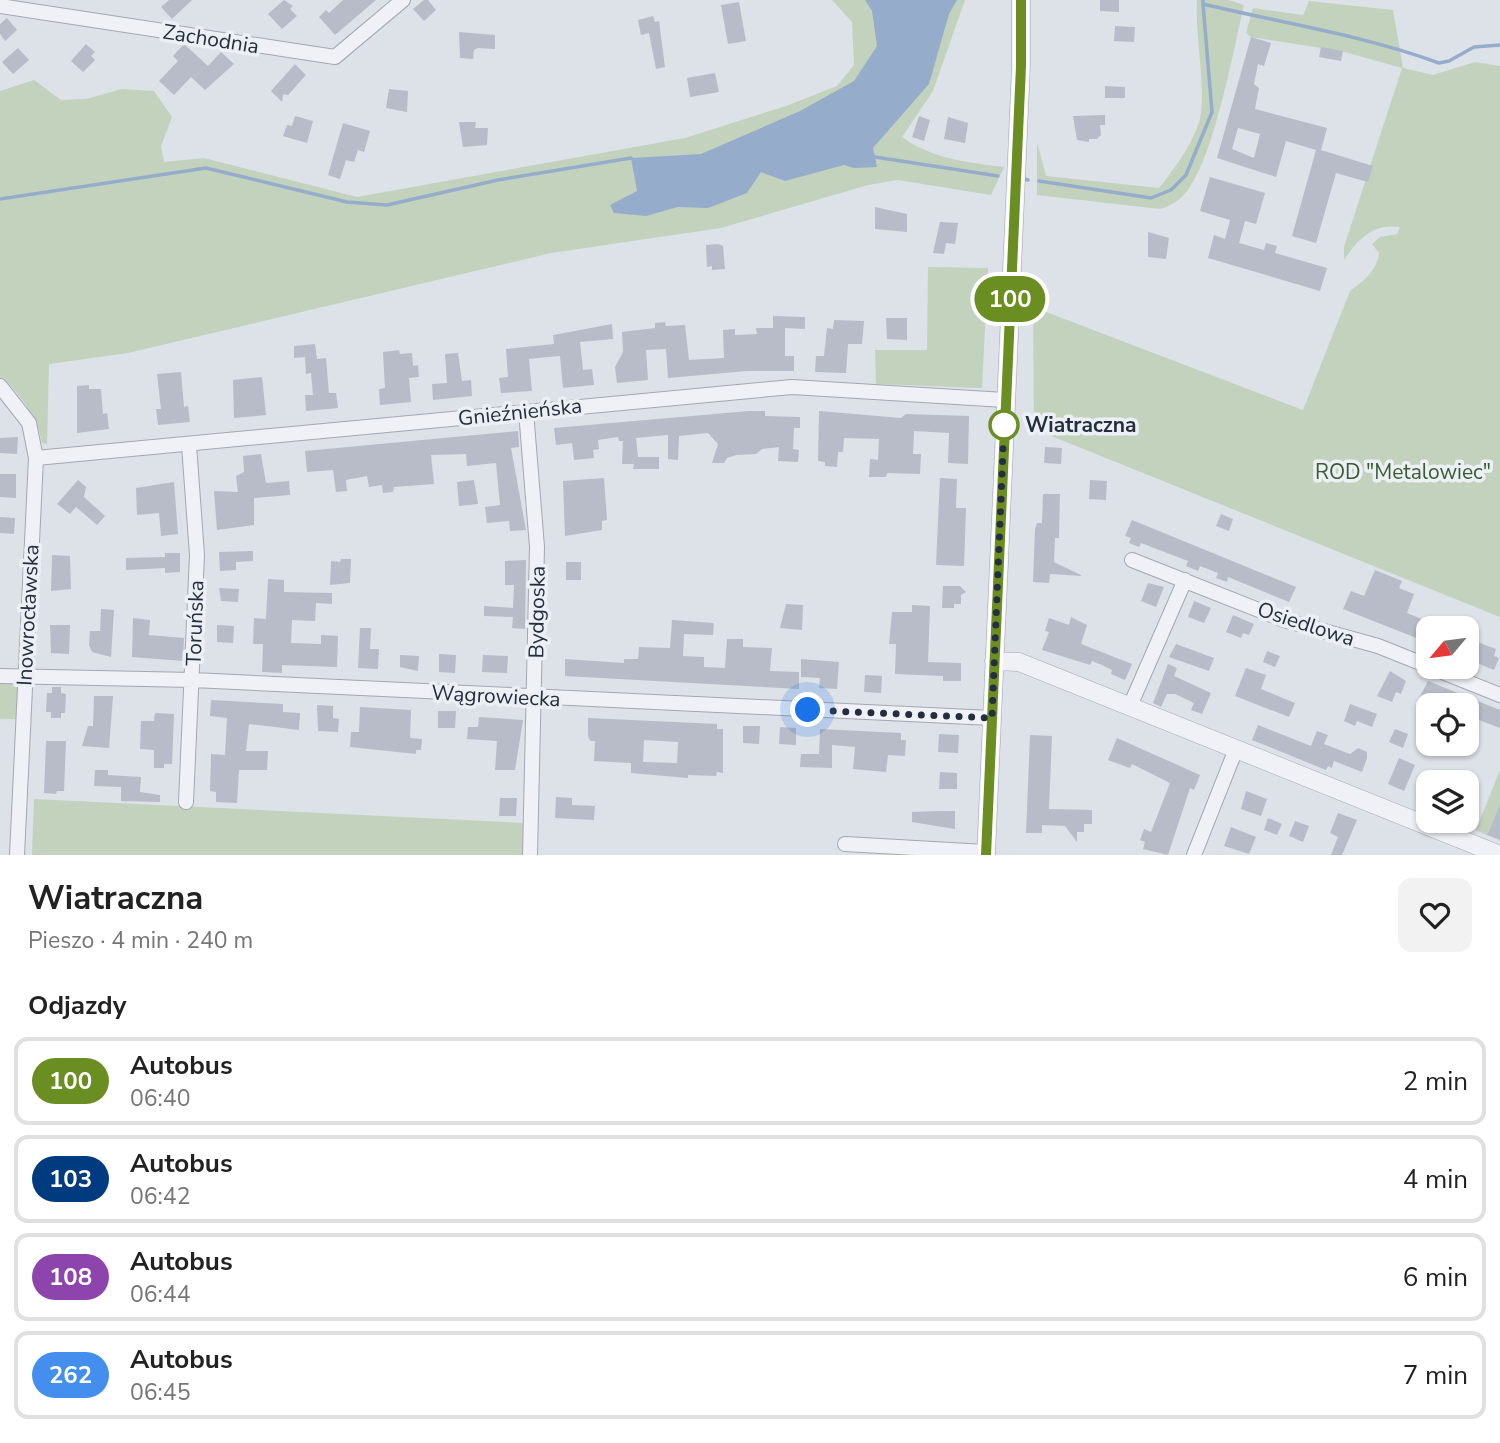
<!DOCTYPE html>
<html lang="pl">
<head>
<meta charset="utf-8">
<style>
	:root { --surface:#fff; --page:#f2f2f2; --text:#222; --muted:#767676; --line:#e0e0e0 }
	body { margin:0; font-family:"Nunito Sans",sans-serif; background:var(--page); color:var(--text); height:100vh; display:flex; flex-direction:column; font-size:26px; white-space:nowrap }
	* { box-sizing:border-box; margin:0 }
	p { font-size:23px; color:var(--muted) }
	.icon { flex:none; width:38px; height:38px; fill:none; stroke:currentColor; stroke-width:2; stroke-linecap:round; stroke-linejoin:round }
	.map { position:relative; height:855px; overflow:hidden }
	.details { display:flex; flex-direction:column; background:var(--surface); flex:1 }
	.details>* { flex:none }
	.badge { padding:0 14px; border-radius:23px; font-size:24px; line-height:46px }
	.needle { width:46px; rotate:241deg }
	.buttons { position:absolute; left:1416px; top:616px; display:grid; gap:14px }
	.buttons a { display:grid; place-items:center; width:63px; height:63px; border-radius:14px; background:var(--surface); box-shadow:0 2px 5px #0004; font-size:35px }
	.you { position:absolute; width:35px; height:35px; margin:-18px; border:5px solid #fff; border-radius:50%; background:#1a73e8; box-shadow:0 0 0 10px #1a73e833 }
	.map>.badge { position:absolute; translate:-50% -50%; box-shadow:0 0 0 4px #fff }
	h2 { padding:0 28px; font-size:26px; line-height:63px }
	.round { display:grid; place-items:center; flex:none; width:74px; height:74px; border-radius:14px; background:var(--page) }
	.headline { display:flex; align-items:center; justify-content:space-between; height:119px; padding:0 28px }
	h1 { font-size:33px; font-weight:700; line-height:52px }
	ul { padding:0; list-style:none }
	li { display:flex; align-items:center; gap:21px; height:88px; margin:0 14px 10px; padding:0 14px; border:4px solid var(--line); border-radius:14px }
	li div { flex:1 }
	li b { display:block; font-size:26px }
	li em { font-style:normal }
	li .badge { min-width:77px; font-weight:700; text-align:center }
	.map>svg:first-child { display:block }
	.green { fill:#c2d2bd }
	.water { fill:#95adca }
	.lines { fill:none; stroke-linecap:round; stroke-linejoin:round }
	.stream { stroke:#95adca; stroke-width:3.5 }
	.building { fill:#b7bcc8; fill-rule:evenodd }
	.minor-casing { stroke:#a2a8b2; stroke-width:16 }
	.tertiary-casing { stroke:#a2a8b2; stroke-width:19 }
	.minor { stroke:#eff1f6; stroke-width:14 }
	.tertiary { stroke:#eff1f6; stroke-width:18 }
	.line-casing { stroke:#fff; stroke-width:16 }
	.line { stroke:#6b8e23; stroke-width:10 }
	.walk { stroke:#252e3f; stroke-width:7; stroke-dasharray:0 12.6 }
	.stop-dot { fill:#fff; stroke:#6b8e23; stroke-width:3.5 }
	.labels { text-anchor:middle; stroke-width:7; stroke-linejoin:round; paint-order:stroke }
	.street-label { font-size:21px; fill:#252e3f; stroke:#ecf0f5 }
	.stop-label { font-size:21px; font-weight:bold; fill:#252e3f; stroke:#ecf0f5; text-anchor:start }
	.park-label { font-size:21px; fill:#395b32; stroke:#ecf0f5 }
</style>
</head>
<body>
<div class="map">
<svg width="1500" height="855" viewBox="0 0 1500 855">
	<rect width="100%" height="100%" fill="#dde1e8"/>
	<path class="green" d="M832 0H965L933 91 902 137C930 158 969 163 1004 167L991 195 898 180 868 185 721 228 551 253 128 353 49 364 47 444 42 443C38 417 23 400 6 380H0V91L34 80 61 100 86 99 122 89 154 91 172 117 161 146 164 162 204 158 357 197 685 138 786 106 837 86 854 65 852 22Z
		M1197 0H1229L1244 5C1234 48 1214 157 1187 191 1180 200 1171 206 1160 209L1037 195V142L1046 176 1159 188C1174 170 1198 137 1201 113 1205 78 1195 37 1197 0Z
		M1309 1 1393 10 1403 68 1433 75 1475 62 1500 66V617L1034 429 1033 307 1303 410 1350 291C1363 282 1378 269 1379 253L1372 244 1380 237 1397 234 1400 227C1373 223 1358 239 1344 260V247L1402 68 1341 51 1251 37 1246 33 1253 8 1303 15Z
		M928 267 988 268 982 388 876 384 875 350H927Z
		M0 679 18 680 17 719H0Z
		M1500 770V820L1494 819 1487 835 1476 830Z
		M34 799 525 823 523 855H32Z"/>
	<path class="water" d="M865 0H957L949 14 929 84 873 148 877 167 854 168 844 165 785 181 761 172 747 193 708 208 678 207 646 216 614 213 610 205 637 191 631 158 701 154 800 111 854 81 877 46 872 11Z"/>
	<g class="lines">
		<path class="stream" d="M1203 0V4C1282 23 1363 35 1439 63L1449 61 1474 47 1500 45
			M875 157 998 176
			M1025 179 1028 180
			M1039 181 1151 198 1171 190 1186 175 1212 112 1203 4
			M0 199 206 168 347 202 387 205 498 180 631 158"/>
	</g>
	<path class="building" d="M169 0H192L172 19 161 7Z
		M284 0 293 6 290 9 297 16 282 29 268 14Z
		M343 0H376L335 35 319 17 326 10 329 13Z
		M424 0H428L436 10 424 21 413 9Z
		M1100 0H1119V12L1100 11Z
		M739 2 746 41 728 44 721 5Z
		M653 16 655 22 659 21 665 67 656 69 649 33 641 35 638 20Z
		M7 18 17 30 5 41 0 34V24Z
		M1115 26 1135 27 1134 42 1114 41Z
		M459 32 495 35V49L478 48 474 50 473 59 460 58Z
		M1251 37 1271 43 1264 66 1258 64 1254 84 1259 88 1255 109 1327 128 1321 150 1373 166 1368 182 1336 173 1316 243 1292 236 1316 150 1286 141 1276 177 1217 158ZM1238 128 1260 134 1254 158 1232 149Z
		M86 44 95 52 91 56 95 60 83 72 71 61Z
		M184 44 208 66 221 52 234 64 205 90 191 77 174 95 159 81 178 61 173 56Z
		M1321 47 1343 51 1341 61 1319 57Z
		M18 48 29 60 13 74 2 62Z
		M295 64 306 75 288 95 283 94 282 102 271 91Z
		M715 73 719 92 690 97 687 78Z
		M1105 86 1125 87V98H1105Z
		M389 89 408 91 407 112 386 108Z
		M1105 115V125H1100L1101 135 1097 139H1089V142L1077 140 1073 116Z
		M295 116 313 121 307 143 283 136 287 125 292 126Z
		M919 116 930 120 924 141 912 137Z
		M948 117 968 123 965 143 944 139Z
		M459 122H476L475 128H488L487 145 463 147Z
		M343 123 370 131 364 152 358 150 354 162 346 160 340 179 328 175Z
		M1210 177 1265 193 1256 224 1245 221 1239 243 1264 250 1266 243 1277 246 1275 253 1327 268 1320 291 1208 258 1214 235 1225 239 1230 220 1200 211Z
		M875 207 907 214V232L875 229Z
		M940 222 958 223 955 244 946 243 944 254 933 253Z
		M1148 232 1169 238 1166 259 1148 257Z
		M718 244 723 246 725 269 712 270V266L707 267 706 245Z
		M773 316 805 317V329L785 328V356H794V371H747L668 378 666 349 646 350 648 380 617 383 615 367 623 352 622 332 655 328V323L665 322 666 326 685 325 689 360 724 358 723 330 735 329V335L757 334 756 328H773Z
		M886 318H907V340L887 339Z
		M834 320 864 321 862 344H848L846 373 815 372 816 356H824L827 328 833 329Z
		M612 324 613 339 580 342 583 370 592 369 594 385 563 388 560 356 548 357 529 359 532 391 501 393 499 378 508 377 506 349 554 344 553 335Z
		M315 344 317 359 326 358 329 393H336L338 408 306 411 305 395H313L311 373 306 374 305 357 294 358V346Z
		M399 350 400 354 412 353 413 366 418 365 419 377 409 378 411 402 380 405 379 389 385 388 383 352Z
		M458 353 462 381 471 380 472 396 433 400 432 384 447 383 445 354Z
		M181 372 184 407 188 406 190 422 158 425 156 409H161L157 374Z
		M262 377 266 415 234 418 233 380Z
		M89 385V389H101L103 414 107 413 109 429 77 433V386Z
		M749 411H765V416L800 417V428H794L793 449 799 450 798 462 778 461 779 447 762 449 756 454 736 455 727 458 724 463H712L718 444 708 433 679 436 678 460 668 459V435L636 438 638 457H659V469H633L634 464H622L623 441H619L618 437 598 440 599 449 593 450 594 458 574 460 572 443 556 445 554 428Z
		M819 411 901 418 906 414 969 416 968 464 948 463 949 433 914 431 913 454H921L920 474 887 473 886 477H869L870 459 878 460 879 439 844 438 843 452H838L837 467 825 466V462L818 461Z
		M518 431 519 447 511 448 526 530 510 531 509 521 487 523 485 507 500 505 496 463 467 466 466 454 431 455 434 484 394 487 393 492 383 493 382 485 369 487 367 476 346 480 347 491 336 492 333 470 307 472 305 451Z
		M18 437 17 454 0 453V438Z
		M1045 447 1062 448 1061 464 1044 463Z
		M261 454 266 483 289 481 290 495 254 498V525L217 530 214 491 238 492 236 476 244 472 243 456Z
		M0 474H16V498L0 497Z
		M604 478 607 520 602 521V530L565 536 563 481Z
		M940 478 957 479 956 508H966L964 566 936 565Z
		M78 480 86 487 84 497 105 516 97 525 76 507 70 514 57 504Z
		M474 480 478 504 459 506 457 482Z
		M1090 480 1107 481 1106 500 1089 499Z
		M174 482 178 534 161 536 159 513 137 515 136 488Z
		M1043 494H1060L1059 538H1055L1054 562 1083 576 1050 574 1049 583 1033 582 1035 529 1037 523H1042Z
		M1221 514 1233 519 1229 531 1216 526Z
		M0 517 15 518 14 534 0 533Z
		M1132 520 1296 587 1289 602 1228 577 1227 582 1216 578 1218 573 1200 566 1198 571 1186 566 1188 561 1141 543 1139 547 1129 543 1131 538 1125 536Z
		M253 551V561L236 562V570L220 571 219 552Z
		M165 553H180V572L165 573V568L126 570V558L165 557Z
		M52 555 70 556 71 589 51 591Z
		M341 559H351L350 583 330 585 331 561 340 562Z
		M526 560 525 629 512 628 513 617 484 616V606L513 608 514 585H505V561Z
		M566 562H581V580H566Z
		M1375 570 1402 581 1399 588 1414 594 1407 613 1426 621 1423 628 1428 632 1424 641 1343 609 1351 591 1364 596Z
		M268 579 284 580V592L332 593V604L316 603 315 621 292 620 291 643 321 644V635L338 636 337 667 282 665V673L262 672 263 644H253L254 618 266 619Z
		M1148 583 1164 587 1156 607 1141 601Z
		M943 586H960L966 592 961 595V604H954V608H942Z
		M219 588 239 589 238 602 221 601Z
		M1194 601 1211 608 1204 623 1188 617Z
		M786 604 803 605 802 630 780 628Z
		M912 605 930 606 928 662 961 663V681H943V676L895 674 896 644H889L892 612H912Z
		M101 609 114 610 111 657 92 652 89 645 90 631H100Z
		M1233 615 1254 624 1249 635 1243 633 1241 638 1226 632Z
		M1071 617 1087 625 1081 644 1132 664 1125 680 1111 674 1112 670 1102 665 1092 661 1090 665 1042 650 1049 632 1045 631 1049 618 1069 625Z
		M133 618 150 620 149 635 184 638 183 661 132 657Z
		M672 620 714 623 713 635 684 634 683 656 704 657V667L725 668 727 639H743V647L772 648 770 671 799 672V689L565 676V659L624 663V659H638L639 647 670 648Z
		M50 625H70L69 654 51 653Z
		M217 625 234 626 233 643 217 642Z
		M360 628H371L370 649H379L378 669 358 668Z
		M1477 642 1496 649 1494 656 1499 658 1494 670 1472 661Z
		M1176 644 1214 658 1209 671 1169 657Z
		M1267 651 1280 656 1275 667 1263 662Z
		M439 654 456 655 455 673 439 672Z
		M400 655 419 656 418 671 400 667Z
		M483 655 508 656 507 673 482 672Z
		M801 659 839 662 837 689 819 688 820 678 801 677Z
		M1168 664 1177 668 1174 676 1211 693 1202 714 1191 710 1194 703 1175 694H1167L1161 707 1153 703Z
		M1246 668 1266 675 1261 689 1295 703 1289 717 1235 696Z
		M1390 671 1406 681 1401 694 1396 692 1392 702 1377 696Z
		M865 675 882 676 881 693 864 692Z
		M1428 681 1500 710V728L1479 720 1465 756 1455 753 1459 744H1466V705H1426L1417 702Z
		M52 687H61V693L66 694 65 713H61V718H51V712H46L47 693H52Z
		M94 696H113L109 748 82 746 88 726H93Z
		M211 700 283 704V712L300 713 299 730 249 724 246 751H268L267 770H239L237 803 216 802V792L210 791 211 754 225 755 227 718 210 716Z
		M1350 704 1377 714 1372 727 1357 721 1355 726 1344 721Z
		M317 705 333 706V718L339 719 338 732 318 731Z
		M360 707 411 710 410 738 422 739 421 750H416V754L350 747 351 732H359Z
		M438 711H456L455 728H438Z
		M155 713 174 714 172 764H164V768H154V750L140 749 141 721H154Z
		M479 717 523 720 515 770H495L497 741 467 739 468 727H478Z
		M588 718 717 724V729H723V773L717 772 716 776 688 775V778L631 773V763L594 761 595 741H590L588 735ZM644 740 678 742 677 763 643 762Z
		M1258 725 1311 746 1317 731 1328 735 1324 744 1350 754 1358 748 1367 752V758L1362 772 1334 761 1332 768 1328 766 1326 770 1252 740Z
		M743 726H760L759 744 743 743Z
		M780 727 796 728V745L779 744Z
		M820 729 901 733V740H906L905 756 888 755 886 772 853 769 855 747 832 745V768L800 767 801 754H819Z
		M1395 729 1408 734 1403 748 1389 742Z
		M939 734 959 735 958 753 938 752Z
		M1030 735 1052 736 1049 809 1092 810V824H1084V832H1077V842L1065 826 1042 825V833H1026Z
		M1117 738 1200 775 1194 790 1190 788 1168 855 1143 849 1145 842 1140 840 1144 829 1151 832 1170 783 1132 764 1130 768 1108 760Z
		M46 741H66L64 791H57L56 794 44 793Z
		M1399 758 1415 765 1404 791 1388 784Z
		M95 770H108V775L141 777 140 792 160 795V802L121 801V787L94 786Z
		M940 772 957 773V789H939Z
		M1246 791 1267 799 1261 816 1241 809Z
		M556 797 572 798V805L595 806 594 820 555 818Z
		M500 798H517L516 816H499Z
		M1500 805V840L1487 835Z
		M940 811H955V829L912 822V812Z
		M1338 813 1357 820 1342 855H1331L1338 837 1330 833Z
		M1268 818 1282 824 1277 835 1264 830Z
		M1295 821 1309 826 1303 842 1289 836Z
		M1231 827 1256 837 1249 854 1224 846Z"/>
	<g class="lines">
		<g class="minor-casing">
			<path id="minor" d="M0 6 335 57 403 0
				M0 386 29 423 36 458 17 855
				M526 411 537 547 530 855
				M36 458 792 387 1005 400
				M1132 560 1284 620 1378 646 1428 666
				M1430 667 1500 695
				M0 676 193 680 992 718
				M1130 706 1185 580
				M186 802 197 555 189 445
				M845 844 986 852
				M1194 855 1236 749"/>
		</g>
		<g class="tertiary-casing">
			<path id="tertiary" d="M994 661 1019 662 1500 855
				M986 855 1021 66V0"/>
		</g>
		<use href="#minor" class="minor"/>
		<use href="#tertiary" class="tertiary"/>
	</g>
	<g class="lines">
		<g class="line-casing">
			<path id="line" d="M986 855 1021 66V0"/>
		</g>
		<use href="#line" class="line"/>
		<path class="walk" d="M808 710 992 718 1004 425"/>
	</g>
	<circle class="stop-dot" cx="1004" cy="425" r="14"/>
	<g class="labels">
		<g class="street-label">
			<text transform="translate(211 39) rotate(9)" y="7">Zachodnia</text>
			<text transform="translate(520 412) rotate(-6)" y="7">Gnieźnieńska</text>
			<text transform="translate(537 612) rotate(-89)" y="7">Bydgoska</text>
			<text transform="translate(28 615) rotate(-87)" y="7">Inowrocławska</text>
			<text transform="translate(195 623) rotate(-88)" y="7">Toruńska</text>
			<text transform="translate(1306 624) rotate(18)" y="7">Osiedlowa</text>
			<text transform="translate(496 696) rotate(3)" y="7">Wągrowiecka</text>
		</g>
		<g class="stop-label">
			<text x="1025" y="432">Wiatraczna</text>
		</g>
		<g class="park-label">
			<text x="1403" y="479">ROD "Metalowiec"</text>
		</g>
	</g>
</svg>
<div class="buttons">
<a><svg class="needle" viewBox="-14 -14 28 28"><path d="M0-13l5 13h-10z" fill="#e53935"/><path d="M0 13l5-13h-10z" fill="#767676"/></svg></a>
<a><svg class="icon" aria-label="locate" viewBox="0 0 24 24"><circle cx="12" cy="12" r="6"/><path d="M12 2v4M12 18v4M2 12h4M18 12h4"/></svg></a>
<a><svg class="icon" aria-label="layers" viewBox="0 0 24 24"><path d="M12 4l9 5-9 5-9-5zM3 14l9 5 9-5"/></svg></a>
</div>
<div class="you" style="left:808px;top:710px"></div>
<b class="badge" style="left:1010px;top:299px;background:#6b8e23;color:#fff">100</b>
</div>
<section class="details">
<div class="headline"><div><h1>Wiatraczna</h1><p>Pieszo · 4 min · 240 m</p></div><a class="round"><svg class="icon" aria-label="heart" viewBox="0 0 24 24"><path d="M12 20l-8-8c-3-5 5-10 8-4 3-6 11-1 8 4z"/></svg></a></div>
<h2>Odjazdy</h2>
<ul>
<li><span class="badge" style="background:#6b8e23;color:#fff">100</span><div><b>Autobus</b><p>06:40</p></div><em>2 min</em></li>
<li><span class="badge" style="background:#003b80;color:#fff">103</span><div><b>Autobus</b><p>06:42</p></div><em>4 min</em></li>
<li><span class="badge" style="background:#8e44ad;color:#fff">108</span><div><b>Autobus</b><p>06:44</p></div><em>6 min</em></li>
<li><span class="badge" style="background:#448eee;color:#fff">262</span><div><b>Autobus</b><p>06:45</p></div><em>7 min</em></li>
</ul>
</section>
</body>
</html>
